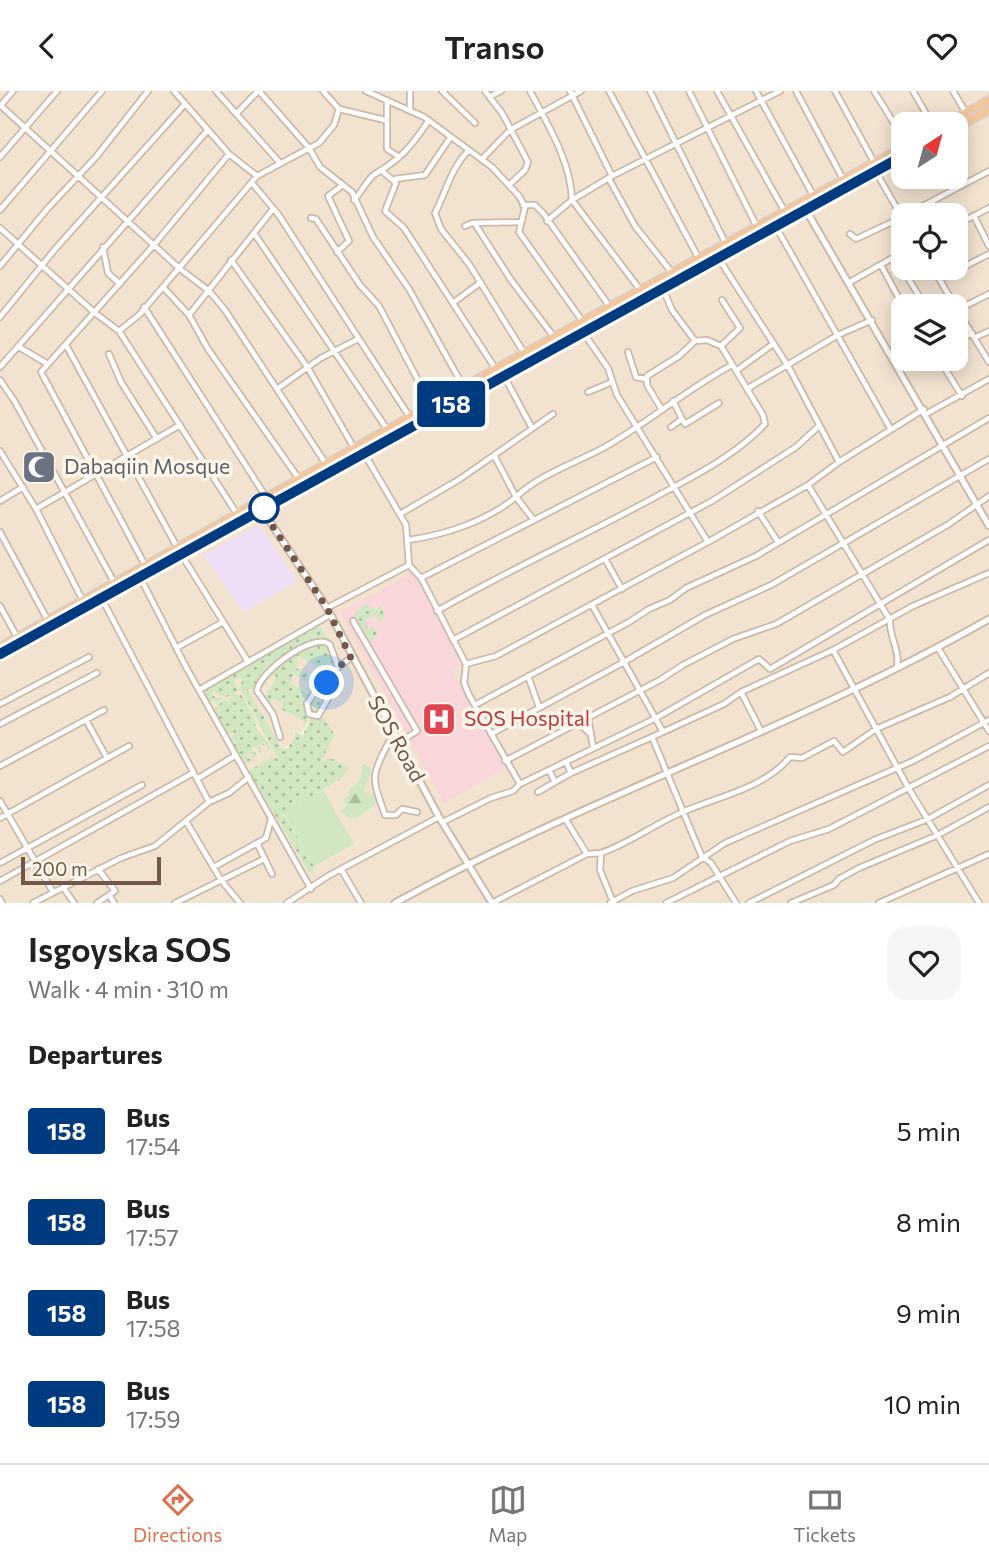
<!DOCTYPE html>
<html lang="en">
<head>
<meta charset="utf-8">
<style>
	:root { --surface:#fff; --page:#f6f6f6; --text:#222; --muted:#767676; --line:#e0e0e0; --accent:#df704d }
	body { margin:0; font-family:Commissioner,sans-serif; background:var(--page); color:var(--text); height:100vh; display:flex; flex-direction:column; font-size:26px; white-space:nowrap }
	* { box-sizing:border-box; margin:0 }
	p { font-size:23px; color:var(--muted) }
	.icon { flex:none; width:38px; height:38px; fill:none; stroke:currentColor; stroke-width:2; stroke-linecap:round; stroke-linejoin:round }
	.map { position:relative; height:812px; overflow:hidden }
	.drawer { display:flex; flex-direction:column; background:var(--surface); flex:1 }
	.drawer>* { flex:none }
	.badge { padding:0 14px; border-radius:5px; font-size:24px; line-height:46px }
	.needle { width:46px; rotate:36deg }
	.fabs { position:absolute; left:891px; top:21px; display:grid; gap:14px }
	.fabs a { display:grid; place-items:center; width:77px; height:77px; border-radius:14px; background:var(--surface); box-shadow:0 4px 18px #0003; font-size:35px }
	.scale { position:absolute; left:21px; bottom:18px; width:140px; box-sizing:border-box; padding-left:7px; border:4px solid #71584a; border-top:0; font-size:19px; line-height:24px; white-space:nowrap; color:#71584a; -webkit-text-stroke:5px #fef6e8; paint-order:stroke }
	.you { position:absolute; width:35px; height:35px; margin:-18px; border:5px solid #fff; border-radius:50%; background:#1a73e8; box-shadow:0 0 0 10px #1a73e833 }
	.map>.badge { position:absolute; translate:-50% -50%; box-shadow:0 0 0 4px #fff }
	h2 { padding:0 28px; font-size:26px; line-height:63px }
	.round { display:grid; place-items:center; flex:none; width:74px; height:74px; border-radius:21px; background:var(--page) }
	.summary { display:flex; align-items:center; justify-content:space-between; height:119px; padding:0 28px }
	h1 { font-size:33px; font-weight:600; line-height:52px }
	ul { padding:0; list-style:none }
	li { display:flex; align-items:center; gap:21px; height:91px; padding:0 28px }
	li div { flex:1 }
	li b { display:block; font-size:26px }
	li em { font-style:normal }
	li .badge { min-width:77px; font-weight:700; text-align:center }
	header { display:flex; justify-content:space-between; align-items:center; height:91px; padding:0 28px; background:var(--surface); font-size:32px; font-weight:600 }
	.tabs { display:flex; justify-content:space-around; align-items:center; height:98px; border-top:2px solid var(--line); background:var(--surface); font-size:19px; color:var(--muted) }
	.tabs a { display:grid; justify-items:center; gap:4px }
	.tabs .selected { color:var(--accent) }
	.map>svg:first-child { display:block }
	.residential { fill:#f2e3d1; fill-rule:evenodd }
	.education { fill:#eedff7 }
	.medical { fill:#f8d6d9 }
	.grass { fill:url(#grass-dots); fill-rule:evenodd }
	.forest { fill:url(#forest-firs) }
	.pitch { fill:#d0e7c2 }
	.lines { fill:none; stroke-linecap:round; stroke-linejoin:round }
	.minor-casing { stroke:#cbb9a9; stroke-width:8 }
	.tertiary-casing { stroke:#cbb9a9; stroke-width:9 }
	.trunk-casing { stroke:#d7d0cc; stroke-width:10 }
	.minor { stroke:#fff; stroke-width:4.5 }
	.tertiary { stroke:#fff; stroke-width:5 }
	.trunk { stroke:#f4c69c; stroke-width:7 }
	.line-casing { stroke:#fff; stroke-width:16 }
	.line { stroke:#003b80; stroke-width:10 }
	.walk { stroke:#71584a; stroke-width:7; stroke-dasharray:0 12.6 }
	.stop-dot { fill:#fff; stroke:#003b80; stroke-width:3.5 }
	.labels { text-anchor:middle; stroke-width:7; stroke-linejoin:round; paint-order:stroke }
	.worship-label { font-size:21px; fill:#5b616d; stroke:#fef6e8; text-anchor:start }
	.health-label { font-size:21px; fill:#be3a42; stroke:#fef6e8; text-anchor:start }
	.street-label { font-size:21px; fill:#71584a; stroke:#fef6e8 }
</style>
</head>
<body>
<header><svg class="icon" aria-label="back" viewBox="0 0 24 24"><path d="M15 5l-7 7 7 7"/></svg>Transo<svg class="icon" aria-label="heart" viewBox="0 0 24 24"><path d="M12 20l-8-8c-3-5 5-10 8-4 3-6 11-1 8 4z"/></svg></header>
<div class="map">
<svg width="989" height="812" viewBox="0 0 989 812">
	<defs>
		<pattern id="grass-dots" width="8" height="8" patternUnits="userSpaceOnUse" patternTransform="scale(1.75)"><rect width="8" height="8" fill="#d0e7c2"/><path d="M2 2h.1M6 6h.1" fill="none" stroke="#adbea0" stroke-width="1.8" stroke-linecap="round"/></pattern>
		<pattern id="forest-firs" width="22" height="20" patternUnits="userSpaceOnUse" patternTransform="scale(1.75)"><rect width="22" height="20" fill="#d0e7c2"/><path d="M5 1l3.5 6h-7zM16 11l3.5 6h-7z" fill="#adbea0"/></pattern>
	</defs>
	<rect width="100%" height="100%" fill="#fbf1e2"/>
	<path class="residential" d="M0 0H989V812H0ZM903 33H956V86H903ZM903 124H956V177H903ZM903 215H956V268H903ZM366 513 375 518 382 515 385 525 380 531 376 523 364 529 369 539 374 535 377 542 371 552 354 523ZM320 533 328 549 324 546 325 551 290 567 266 584 255 599 246 596 282 658 291 653 297 643 292 640 294 638 301 646 295 656 303 645 308 656 305 661 309 658 320 668 316 674 321 669 329 674 330 682H333L334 678 326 671 329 667 348 676 342 687 283 721 314 775V780L309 782 249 681 254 680 256 676 255 683 260 684 262 677 267 684 272 681 267 674 275 676 277 670 268 667 274 665 285 684H280L279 689 274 686 269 688 277 692 276 695 265 693 264 698 272 700 265 702 269 708 270 703 276 699 278 703 284 702 283 699H287L283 695 291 689 301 710 309 700 306 695 300 698 280 671 240 597 242 590 238 582 239 588H233L238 601 229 604 233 593 228 592 226 604 222 593 217 595 220 602 213 600 211 605 224 608 217 613 214 609 210 611 203 596 235 575ZM306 562 318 567 325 565 339 574 330 585 299 564 296 576 311 585 307 592 294 582 291 592 310 605 307 613 288 600 286 604 270 594 277 587 271 582 294 565ZM240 602 256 630 246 635 249 624 245 623 242 634 239 623 234 625 236 632 229 630 228 636 239 640 227 642 214 618 225 609 219 620 224 621 228 611 231 621 236 619 229 610ZM290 604 301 611 291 620 300 626 304 619 300 615 302 611 306 614 310 625 302 638 304 630 281 619 283 613 280 611ZM321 623 335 644 321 668 312 662 301 643 311 625ZM257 633 271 660 266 662 268 656 266 652 261 653 259 659 256 655 251 658 255 664 248 662 246 667 256 670 244 672 230 648 233 644 241 641 236 650 241 651 242 642 245 641 248 652 252 649 246 640 256 643 257 639 247 638ZM363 672 372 678 364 700 377 706 379 710 374 714 375 709 358 727H349L341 721 346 714 344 709 351 704 348 699 360 689Z"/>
	<path class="education" d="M259 434 297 490 244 521 203 464Z"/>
	<path class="medical" d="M414 481 465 572 452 580 507 676 444 712 340 521Z"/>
	<path class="grass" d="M366 513 375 518 382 515 385 525 379 532 376 524 365 529 368 539 374 535 377 542 371 552 354 523Z
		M319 533 341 569 325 547 339 574 332 585 299 565 296 577 311 584 307 592 294 583 291 592 311 605 306 618 310 625 302 638 304 630 280 618 283 613 274 607 270 613 264 608 276 586 270 583 265 595H257L255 599 247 597 282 658 288 657 296 643 293 638 302 646 312 625 307 616 312 603 306 599 312 588 311 581 328 590 319 592 317 601 326 608 321 623 335 644 322 668 326 670 328 666 349 676 342 687 283 722 314 775V780L309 782 230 648 235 642H227L214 618 224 609 229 611 231 605 224 606 213 600 212 605 224 608 216 613 214 609 210 611 202 596 235 575ZM239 585 242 589 240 597 279 669 273 665 249 680 244 672 257 670 247 667 248 662 254 667 258 665 251 657 256 655 261 664V653L268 656 266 663 271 657 254 632 256 630 241 603 234 604 239 599 233 588H239Z"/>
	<path class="forest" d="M363 672 372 678 364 700 377 706 379 710 358 727H349L341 721 346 714 343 709 350 704 348 699 360 689Z"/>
	<path class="pitch" d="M323 699 354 753 314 775 283 721Z"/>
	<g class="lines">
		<g class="minor-casing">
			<path id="minor" d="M216 0 280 72
				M259 0 309 57 320 76 352 101 373 146 409 198 463 295
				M366 0 424 26 492 76 519 105 525 116 519 141 583 231
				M442 0 475 32
				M485 0 502 22 528 71 525 79 509 94
				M530 0C548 34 571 71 572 109L612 85 780 0
				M570 0 612 85
				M609 0 699 168
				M650 0 726 153
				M689 0 757 136
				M717 0 785 121
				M756 0 813 104
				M796 0 843 88
				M835 0 874 71
				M874 0 903 47
				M913 0 932 33
				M953 0 966 22
				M491 5 501 0
				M387 11V58L399 66
				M0 14 179 177 209 200 225 219 326 373
				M1 14 13 0
				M339 18 385 29
				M410 18V0
				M236 23 258 0
				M468 60C451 77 446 101 435 122L441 138 469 173 524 262
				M229 63 257 85
				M0 66 57 0
				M482 68 510 39 581 0
				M382 80 396 92 385 120 404 137 495 277
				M876 81 903 128
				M395 88 425 84 450 47
				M609 88 635 135 673 183
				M252 92 278 123 409 325
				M354 109C362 101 367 88 375 83 402 67 411 56 429 29
				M523 114H535L543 122 610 216
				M0 119 102 0
				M906 124 989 80
				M974 125 989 155
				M311 127 316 128 360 194 379 215 431 314
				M547 130 572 109 641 200
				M475 133 511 189 554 246
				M956 134 989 117
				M465 135 472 132 521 131
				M776 136 890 337
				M0 137 95 222 119 240 237 423
				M254 142 387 338
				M850 143 856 148 903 126
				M103 156 108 182 120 193
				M337 161 349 150 328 105 343 94
				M895 165 925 215
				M231 169 308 277 354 357
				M881 174 903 215
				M0 175 48 117 96 66 148 0
				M933 177 955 215
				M940 188 989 163
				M850 191 903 161
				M163 196 189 224 208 258 299 388
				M454 211 480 192
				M144 216 266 406
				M956 217 989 271
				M957 219 989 203
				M189 224 273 118
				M0 226 56 157 185 13
				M119 240 140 223 257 85 319 52 334 34 339 18 323 0
				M974 247 989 240
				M956 251 972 242
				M66 254 177 456
				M721 255 740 237 722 209
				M19 256 46 272
				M628 261 636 286 645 288
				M109 263 121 291 157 348
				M939 268 962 305
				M0 276 208 39
				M736 280 773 253
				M504 285 532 337
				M0 289 15 311 114 491
				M277 298 321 267 358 248
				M748 300 750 296 838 244 872 229
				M588 301 612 291
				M673 310 682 328
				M662 319 647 294V285L679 265 695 250
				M926 323 989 288
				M671 336 682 328 685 333 719 312
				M0 360 36 418 82 508
				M364 362 406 434 409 474 421 487 466 573 464 592 469 604 520 693
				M839 371 924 318
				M808 394 890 529C889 546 900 558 897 576
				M0 410 23 396
				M36 418 180 334
				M758 420 778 451
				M400 423 460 388 553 323
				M533 428 516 406C540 383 576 372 605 356 649 331 687 298 732 274
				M0 441 47 528
				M408 449C445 444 487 430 516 406L494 364
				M708 451 808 394 839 371 788 275 719 168
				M181 463 247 569
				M605 468 622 498
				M145 474 41 281 153 155 229 63 174 0
				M140 486 186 576 311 798
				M421 487 657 366
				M102 508 209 711
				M592 514 624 571 705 524 771 494 989 368
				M0 515 17 546
				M327 517 409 474
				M437 520C510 478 586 444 659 404 696 384 736 364 765 333L763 324 721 255 707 249 695 250 672 219 663 198
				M353 530 417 640 405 648 389 651C369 687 373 689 385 724H396L402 718 417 721
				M453 549 712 410 796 356 819 335
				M176 557 223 531
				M938 557 989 640
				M466 573 496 565 708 451 617 304 608 277 583 241
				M528 585 539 616
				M329 592 319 594 317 598 321 605 329 606 332 598 329 592 338 576 351 567
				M199 599 330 524
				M316 599 307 613 309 623 318 625 329 606
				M741 601 761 640
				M0 613 89 566
				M475 614 629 531 649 518 670 509 686 497 756 465 989 327
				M588 626 593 656
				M86 629 107 667
				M578 631 589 642
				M0 633 97 582
				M491 643 624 571 663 641
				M280 646 273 623 257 600C258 582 315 539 330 554L338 576
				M505 670 660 589 683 574 733 548 776 533 949 433 989 405
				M0 675 104 619
				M549 679 555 691 571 682 566 671
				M571 682 652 646
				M197 688 236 664
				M538 701 555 691
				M0 710 53 801
				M0 727 129 655
				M271 728 266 747 257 752 272 783
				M566 729 587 763 601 762 600 779 613 811
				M443 731 491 707 513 700 520 693 656 627 759 568 770 578 989 449
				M187 732 221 789 240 812
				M601 762C627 753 649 737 674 725 712 706 762 700 790 666L802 667 834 650 843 661 876 638 950 606 989 582
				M0 772 142 694
				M214 776 257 752
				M341 778 361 812
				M0 790 193 682
				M63 796 74 812
				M110 805 114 812
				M0 808 2 812
				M33 812 121 767 155 755 209 711 229 702 249 686
				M97 812 115 800 98 778
				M175 812 264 768
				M287 812 328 785 439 726
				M492 812 587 763
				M610 812 632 800 673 787 725 752 913 670 989 629
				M666 812 790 750 829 738 989 655
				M736 812 711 772 702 766 652 646 724 613 741 601 833 559
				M749 812 874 749 928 728 989 694
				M791 812 834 794 839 788 859 777 938 744 989 716
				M879 812 989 763
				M979 812 909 698 833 559 913 515 989 482"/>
		</g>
		<g class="tertiary-casing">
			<path id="tertiary" d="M806 119 989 435
				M261 417 327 517 439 726 492 812
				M395 812C587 706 798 637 989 528"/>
		</g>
		<g class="trunk-casing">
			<path id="trunk" d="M945 33 989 9
				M956 37 989 19
				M0 556 495 278 903 56
				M0 563 903 66"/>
		</g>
		<use href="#minor" class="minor"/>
		<use href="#tertiary" class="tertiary"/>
		<use href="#trunk" class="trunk"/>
	</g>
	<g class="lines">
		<g class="line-casing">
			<path id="line" d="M0 563 903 65"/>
		</g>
		<use href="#line" class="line"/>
		<path class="walk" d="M264 417 261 418 327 517 351 567 338 576 327 592"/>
	</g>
	<defs>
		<g id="mosque-square" transform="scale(1.75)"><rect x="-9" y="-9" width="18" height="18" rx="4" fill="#6b7280" stroke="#fef6e8"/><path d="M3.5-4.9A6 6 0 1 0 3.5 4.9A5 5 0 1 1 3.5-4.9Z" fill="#fff"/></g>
		<g id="hospital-square" transform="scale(1.75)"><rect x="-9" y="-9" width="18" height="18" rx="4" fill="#e0444e" stroke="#fef6e8"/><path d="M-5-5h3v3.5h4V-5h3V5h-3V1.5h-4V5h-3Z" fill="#fff"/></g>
	</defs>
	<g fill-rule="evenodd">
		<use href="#mosque-square" x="39" y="376"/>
		<use href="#hospital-square" x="439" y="628"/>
	</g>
	<circle class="stop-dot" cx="264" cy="417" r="14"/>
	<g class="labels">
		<g class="worship-label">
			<text x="64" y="383">Dabaqiin Mosque</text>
		</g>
		<g class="health-label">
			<text x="464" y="635">SOS Hospital</text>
		</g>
		<g class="street-label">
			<text transform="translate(396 648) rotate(61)" y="7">SOS Road</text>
		</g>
	</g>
</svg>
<div class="fabs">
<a><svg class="needle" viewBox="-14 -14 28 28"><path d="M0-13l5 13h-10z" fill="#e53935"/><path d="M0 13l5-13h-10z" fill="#767676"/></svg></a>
<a><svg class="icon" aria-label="locate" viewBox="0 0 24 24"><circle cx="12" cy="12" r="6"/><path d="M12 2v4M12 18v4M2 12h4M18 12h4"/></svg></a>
<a><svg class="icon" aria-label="layers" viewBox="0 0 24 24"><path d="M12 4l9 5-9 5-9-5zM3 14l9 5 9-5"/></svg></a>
</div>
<div class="scale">200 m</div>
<div class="you" style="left:327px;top:592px"></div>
<b class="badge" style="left:451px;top:313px;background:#003b80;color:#fff">158</b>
</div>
<section class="drawer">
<div class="summary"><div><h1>Isgoyska SOS</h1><p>Walk · 4 min · 310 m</p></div><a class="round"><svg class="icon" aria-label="heart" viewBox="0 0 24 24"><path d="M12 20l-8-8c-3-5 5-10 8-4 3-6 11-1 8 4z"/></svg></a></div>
<h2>Departures</h2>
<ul>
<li><span class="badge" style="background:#003b80;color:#fff">158</span><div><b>Bus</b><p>17:54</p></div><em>5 min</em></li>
<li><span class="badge" style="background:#003b80;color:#fff">158</span><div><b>Bus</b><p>17:57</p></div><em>8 min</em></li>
<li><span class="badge" style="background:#003b80;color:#fff">158</span><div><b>Bus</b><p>17:58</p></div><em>9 min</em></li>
<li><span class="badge" style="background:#003b80;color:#fff">158</span><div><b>Bus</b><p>17:59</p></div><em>10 min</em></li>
</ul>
</section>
<nav class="tabs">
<a class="selected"><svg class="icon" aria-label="directions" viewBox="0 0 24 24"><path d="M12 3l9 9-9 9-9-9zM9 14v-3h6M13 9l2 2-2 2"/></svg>Directions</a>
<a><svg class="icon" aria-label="map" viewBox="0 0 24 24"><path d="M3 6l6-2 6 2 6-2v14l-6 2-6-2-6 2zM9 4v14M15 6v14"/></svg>Map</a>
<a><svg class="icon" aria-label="tickets" viewBox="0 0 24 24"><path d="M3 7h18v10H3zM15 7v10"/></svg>Tickets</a>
</nav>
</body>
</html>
